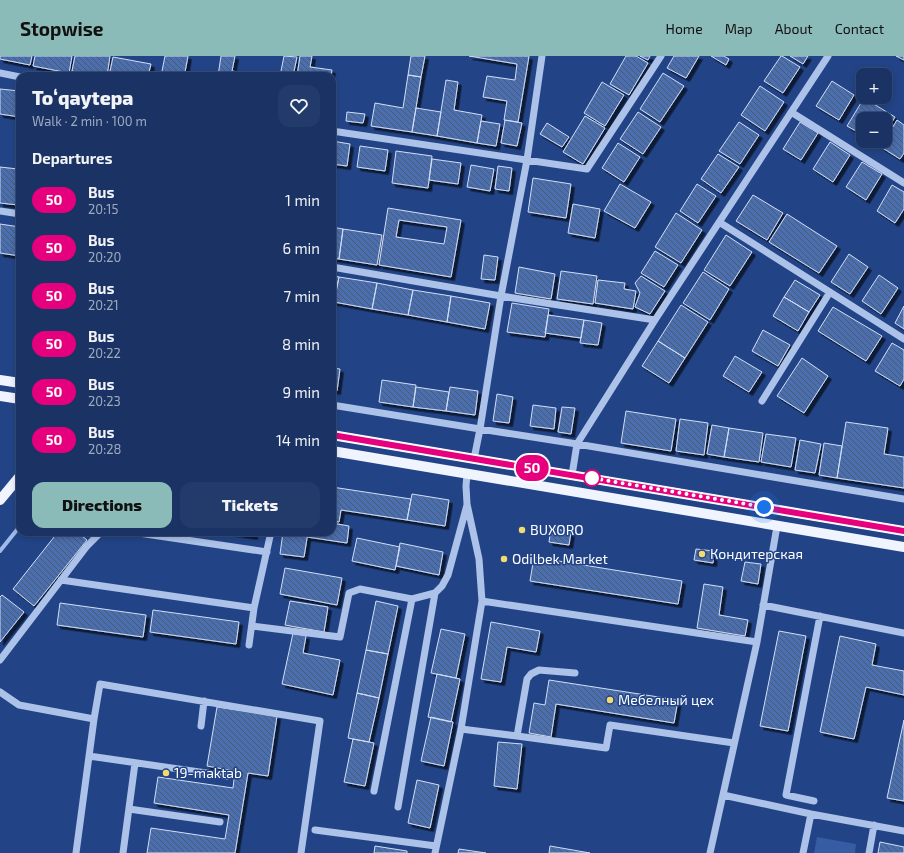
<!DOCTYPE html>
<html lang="en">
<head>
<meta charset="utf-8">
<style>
	:root { --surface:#1a3364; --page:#233b6a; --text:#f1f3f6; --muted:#9faabf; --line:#384e78; --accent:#8bbbb9 }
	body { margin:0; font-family:"Exo 2",sans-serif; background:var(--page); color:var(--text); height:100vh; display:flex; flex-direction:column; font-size:15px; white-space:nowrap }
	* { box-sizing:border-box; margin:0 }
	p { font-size:13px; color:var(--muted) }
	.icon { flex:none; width:22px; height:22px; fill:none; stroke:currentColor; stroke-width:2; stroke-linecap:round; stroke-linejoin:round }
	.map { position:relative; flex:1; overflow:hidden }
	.panel { position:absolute; left:16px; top:16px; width:320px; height:464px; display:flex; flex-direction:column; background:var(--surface); border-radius:12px; box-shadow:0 2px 6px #0003,0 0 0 1px var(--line) }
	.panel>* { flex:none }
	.badge { padding:0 8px; border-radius:13px; font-size:14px; line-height:26px }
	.controls { position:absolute; left:856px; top:12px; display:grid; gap:8px }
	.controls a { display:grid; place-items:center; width:36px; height:36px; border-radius:8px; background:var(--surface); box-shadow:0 2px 6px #0003,0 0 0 1px var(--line); font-size:20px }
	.you { position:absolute; width:20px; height:20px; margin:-10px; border:3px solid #fff; border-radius:50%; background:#1a73e8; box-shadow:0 0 0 6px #1a73e833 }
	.map>.badge { position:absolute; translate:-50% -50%; box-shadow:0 0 0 2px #fff }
	h2 { padding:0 16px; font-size:15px; line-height:36px }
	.round { display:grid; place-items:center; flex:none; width:42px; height:42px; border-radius:12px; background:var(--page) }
	.summary { display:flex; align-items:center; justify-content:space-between; height:68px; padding:0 16px }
	h1 { font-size:19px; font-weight:800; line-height:30px }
	.primary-button { display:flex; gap:8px; margin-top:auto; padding:8px 16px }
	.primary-button a { flex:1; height:46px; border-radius:12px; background:var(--accent); color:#111; font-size:16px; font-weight:800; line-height:46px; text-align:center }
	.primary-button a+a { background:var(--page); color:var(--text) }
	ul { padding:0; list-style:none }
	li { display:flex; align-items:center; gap:12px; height:48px; padding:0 16px }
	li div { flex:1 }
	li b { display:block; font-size:15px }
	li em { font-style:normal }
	li .badge { min-width:44px; font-weight:700; text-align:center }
	header { display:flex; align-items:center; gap:24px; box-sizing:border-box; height:56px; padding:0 20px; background:var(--accent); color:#111 }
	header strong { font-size:19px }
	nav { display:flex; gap:22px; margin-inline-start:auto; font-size:14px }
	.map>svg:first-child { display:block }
	.green { fill:#365ca3 }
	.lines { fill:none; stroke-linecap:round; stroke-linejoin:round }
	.stream { stroke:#a0bbea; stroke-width:4 }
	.building { fill:url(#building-back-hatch); stroke:#d1def7; fill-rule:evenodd; filter:url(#shadow) }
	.minor { stroke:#acc2e9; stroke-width:7 }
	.major { stroke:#f0f4fe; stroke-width:10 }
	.line-casing { stroke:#fff; stroke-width:9 }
	.line { stroke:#e6007e; stroke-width:6 }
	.walk { stroke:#fff; stroke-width:4; stroke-dasharray:0 7.2 }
	.stop-dot { fill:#fff; stroke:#e6007e; stroke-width:2 }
	.poi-dot { fill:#f5db6f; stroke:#224486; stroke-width:1.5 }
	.labels { text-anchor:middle; stroke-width:3; stroke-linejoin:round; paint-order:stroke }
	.poi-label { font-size:14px; fill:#fff; stroke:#224486; text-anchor:start }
</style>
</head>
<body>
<header>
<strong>Stopwise</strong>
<nav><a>Home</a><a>Map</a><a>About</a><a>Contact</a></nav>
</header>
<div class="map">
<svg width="904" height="797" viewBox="0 0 904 797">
	<defs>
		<pattern id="building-back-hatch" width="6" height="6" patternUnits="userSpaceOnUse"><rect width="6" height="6" fill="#4b6eae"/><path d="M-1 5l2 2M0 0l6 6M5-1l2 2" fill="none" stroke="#4c5a73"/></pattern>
		<filter id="shadow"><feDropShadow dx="3.5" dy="3.5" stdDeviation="0" flood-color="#0009"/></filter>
	</defs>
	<rect width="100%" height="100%" fill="#224486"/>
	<path class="green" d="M817 781 856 788 855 797H814Z"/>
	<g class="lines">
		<path class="stream" d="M0 495 20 470"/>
	</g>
	<path class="building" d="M0 0H32L30 9 0 3Z
		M35 0H72L69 17 33 10Z
		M75 0H110L107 20H98L72 15Z
		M165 0H188L185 16 198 19V20H161Z
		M221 0H235L232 15 259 20H218Z
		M284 0 297 1 293 20H280Z
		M300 0H312L310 11 332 14 331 20H297Z
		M411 0H425L421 21 408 19Z
		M469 0H529L518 66 504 64 507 45 483 41 487 20 515 24 517 8Z
		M626 0H636L648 7 629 39 610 28Z
		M640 0H650L648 4Z
		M674 0H699L686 22 667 12Z
		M711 0H724L729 3 726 9Z
		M781 0H782L800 11 783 37 764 25Z
		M790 0H808L803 8Z
		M896 0H904V4Z
		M113 1 151 8 148 20H109Z
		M663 17 684 30 660 66 640 53Z
		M408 19 421 21 412 76 371 70 375 47 403 52Z
		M446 24 458 26 454 54 482 59 477 87 437 80Z
		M832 25 854 39 839 64 816 50Z
		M602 26 624 39 605 70 584 57Z
		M760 30 784 46 765 75 741 59Z
		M0 33 20 35V61L0 58Z
		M864 42 895 61 885 78V63H863V79L847 70Z
		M416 52 441 56 437 80 412 76Z
		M347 56 365 58 363 67 346 65Z
		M638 56 661 71 643 98 620 83Z
		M585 60 605 72 583 108 563 96Z
		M505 64 522 67 517 90 501 87Z
		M897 64 904 69V97L900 103 881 91Z
		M481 65 500 68 496 90 477 87Z
		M739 66 759 79 740 108 719 95Z
		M800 66 818 77 801 104 783 93Z
		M547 67 569 81 562 91 540 78Z
		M332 85 350 88 347 110 332 108Z
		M872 85H880L878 89Z
		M830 86 850 99 833 126 813 113Z
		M618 87 640 101 624 126 602 112Z
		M360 90 388 94 385 115 357 111Z
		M396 95 432 100 428 132 392 127Z
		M718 98 739 111 721 137 701 123Z
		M432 103 461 107 458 128 429 124Z
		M19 106 20 139 18 149 0 147V111L18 113Z
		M862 106 882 118 866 144 846 131Z
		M471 109 494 113 490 135 467 131Z
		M498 110 512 112 509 135 495 133Z
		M533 122 571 128 566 162 528 156Z
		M620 128 651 146 635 172 604 155Z
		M697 128 716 140 698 167 680 155Z
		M892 129 904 136V153L895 167 877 155Z
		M753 139 783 157 767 184 736 165Z
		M573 148 600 153 595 182 568 177Z
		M388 152 461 164 451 221 379 209ZM399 164 447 171 444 188 396 181Z
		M676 157 702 174 681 207 655 191Z
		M787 158 837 190 819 217 769 186Z
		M0 168 20 171V200L0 197Z
		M332 171 343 173 339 203 332 202Z
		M343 173 382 179 377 209 339 203Z
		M726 179 752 196 730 230 704 214Z
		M655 195 678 209 664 231 641 217Z
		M849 198 868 211 850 238 831 226Z
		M484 199 498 201 495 224 481 223Z
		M519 211 555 218 551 243 515 237Z
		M561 215 597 220 593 248 557 243Z
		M703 216 729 233 710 264 683 247Z
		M332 219 339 221 334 246H332Z
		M879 219 898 232 881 258 862 245Z
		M641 220 665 235 650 258 635 251 640 237 635 227Z
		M339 221 377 227 372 253 334 246Z
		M598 224 625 227 624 233 636 235 633 253 595 247Z
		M795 224 820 239 809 256 784 241Z
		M377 227 413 234 408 259 372 253Z
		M413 234 451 240 447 266 408 259Z
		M451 240 490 247 485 273 447 266Z
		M784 241 809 256 798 275 773 260Z
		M512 247 549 253 545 281 507 276Z
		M681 249 708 266 685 302 658 285Z
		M904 250V273L895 267Z
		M833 251 882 280 866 305 818 275Z
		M548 259 584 264 581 282 545 277Z
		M584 264 602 267 598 289 580 287Z
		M19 265H20V288L16 287Z
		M763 274 790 289 778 310 752 295Z
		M658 285 685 302 669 327 642 310Z
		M892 287 904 294V323L900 330 875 315Z
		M735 300 762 316 749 336 723 320Z
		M802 302 828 320 804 357 777 340Z
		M332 312 340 313 337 335 332 334Z
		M382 324 416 329 413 351 379 346Z
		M416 331 449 336 446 355 413 351Z
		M450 331 478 335 475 359 446 355Z
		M497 338 513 341 509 367 493 365Z
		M533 349 556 352 554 373 530 370Z
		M562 351 575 352 571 378 558 376Z
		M626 355 676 363 671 395 621 387Z
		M680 363 708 367 704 399 676 395Z
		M846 366 888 372 884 398 904 401V432L837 422Z
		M712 369 729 372 724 401 707 398Z
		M729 372 763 377 759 406 724 401Z
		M766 378 796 382 791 411 761 406Z
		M800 384 821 388 815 417 795 414Z
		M824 387 842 390 837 422 819 419Z
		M332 431 411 443 407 464 341 454 339 466 332 465Z
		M412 438 449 444 445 470 407 464Z
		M332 467 349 470 347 487 307 481 308 476H332Z
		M551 472 571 476 569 489 549 486Z
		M58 476H77L87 484 34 550 13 533Z
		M227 476H254V480Z
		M283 476H308L304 501 280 498Z
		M357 482 400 491 395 514 352 505Z
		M400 487 443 496 439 519 396 510Z
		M696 493 714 495 713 507 694 504Z
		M534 501 682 525 678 548 530 525Z
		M745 506 761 508 758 528 741 525Z
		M285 512 342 522 337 549 280 538Z
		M704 528 723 531 719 559 748 564 745 580 697 572Z
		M2 539 24 556 0 586V541Z
		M290 545 328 551 324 576 285 569Z
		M376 545 398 550 388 598 366 594Z
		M60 547 146 559 143 581 57 569Z
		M153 554 239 566 236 588 150 576Z
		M491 566 540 575 536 596 507 591 501 626 481 623Z
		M441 573 465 578 456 622 431 617Z
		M779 575 806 580 788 675 760 670Z
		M293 577 306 580 303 597 340 604 333 639 282 628Z
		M840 580 876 588 872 609 904 615V639L866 631 854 683 820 676Z
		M366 594 388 598 379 642 357 637Z
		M437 618 460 623 451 666 428 661Z
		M549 624 678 644 674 667 556 648 551 681 529 677 534 647 545 649Z
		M357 637 379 642 369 686 348 682Z
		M217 651 277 660 268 720 248 717 235 797H147L151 772 225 783 229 759 154 747 158 721 233 732 235 715 207 710Z
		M431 661 453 666 444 710 421 705Z
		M904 664V745L887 742Z
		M353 683 374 687 365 730 344 726Z
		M498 686 522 688 517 733 494 730Z
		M417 724 439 729 430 772 408 767Z
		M880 786 904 791V797H878Z
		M375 790 407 795V797H374Z
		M550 790 590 797H549Z
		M459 793 486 797H458Z"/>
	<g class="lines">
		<path class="minor" d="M0 17 20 21
			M791 56 904 127
			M332 75 587 113 661 0
			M0 155 20 158
			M719 166 904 283
			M332 211 501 240 655 264
			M762 345 830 236
			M332 349 480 373 577 388 904 443
			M474 403 480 373 501 240 527 104 542 0
			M572 419 577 388 655 264 828 0
			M132 476 267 496
			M61 524 254 552
			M482 545 757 586
			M763 549 904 577
			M252 570 340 581 349 537 360 533 412 543 435 537 442 530 448 519 467 449
			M249 589 254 552 271 476
			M0 604 87 490 101 476
			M0 636 19 649 94 663
			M201 670 204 645
			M461 673 517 680 527 623 531 618 539 614 575 617
			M517 680 606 692 610 669 734 687
			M89 700 227 720
			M374 735 412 543
			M723 739 811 758 904 775
			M814 745 786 739 820 560
			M398 751 435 537
			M129 753 220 766
			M315 774 436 790
			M76 797 94 663 100 628 320 665 301 797
			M123 797 135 707
			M435 797 461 673 482 545 479 503 467 448 466 430 467 418
			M710 797 757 586 777 470
			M803 797 811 758
			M869 797 874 769"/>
		<path class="major" d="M0 324 20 327
			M0 340 20 343
			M332 379 904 475
			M332 395 904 491
			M0 444 20 420"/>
	</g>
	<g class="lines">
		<g class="line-casing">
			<path id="line" d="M332 379 904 475"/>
		</g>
		<use href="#line" class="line"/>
		<path class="walk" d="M592 422 586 421 764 451"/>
	</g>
	<circle class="stop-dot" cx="592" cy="422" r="8"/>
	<g class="poi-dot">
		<circle cx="522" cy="474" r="4"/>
		<circle cx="702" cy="498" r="4"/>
		<circle cx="504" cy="503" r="4"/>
		<circle cx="610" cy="644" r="4"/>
		<circle cx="166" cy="717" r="4"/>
	</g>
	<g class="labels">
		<g class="poi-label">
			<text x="530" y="479">BUXORO</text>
			<text x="710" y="503">Кондитерская</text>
			<text x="512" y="508">Odilbek Market</text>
			<text x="618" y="649">Мебелный цех</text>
			<text x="174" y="722">19-maktab</text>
		</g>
	</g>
</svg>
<div class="controls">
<a>+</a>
<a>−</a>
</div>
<div class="you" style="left:764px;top:451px"></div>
<b class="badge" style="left:532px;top:412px;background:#e6007e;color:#fff">50</b>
<section class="panel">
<div class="summary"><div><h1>Toʻqaytepa</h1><p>Walk · 2 min · 100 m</p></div><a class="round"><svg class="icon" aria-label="heart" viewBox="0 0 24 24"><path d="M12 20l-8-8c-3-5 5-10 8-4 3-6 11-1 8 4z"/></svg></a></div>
<h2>Departures</h2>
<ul>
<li><span class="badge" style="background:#e6007e;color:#fff">50</span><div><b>Bus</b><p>20:15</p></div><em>1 min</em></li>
<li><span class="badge" style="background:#e6007e;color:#fff">50</span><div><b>Bus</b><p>20:20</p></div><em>6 min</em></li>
<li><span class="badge" style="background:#e6007e;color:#fff">50</span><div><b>Bus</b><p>20:21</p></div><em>7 min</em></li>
<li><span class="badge" style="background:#e6007e;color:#fff">50</span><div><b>Bus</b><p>20:22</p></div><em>8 min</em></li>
<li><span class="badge" style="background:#e6007e;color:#fff">50</span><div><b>Bus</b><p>20:23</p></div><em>9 min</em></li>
<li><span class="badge" style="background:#e6007e;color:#fff">50</span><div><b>Bus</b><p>20:28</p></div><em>14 min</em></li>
</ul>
<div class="primary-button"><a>Directions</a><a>Tickets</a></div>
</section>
</div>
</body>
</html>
